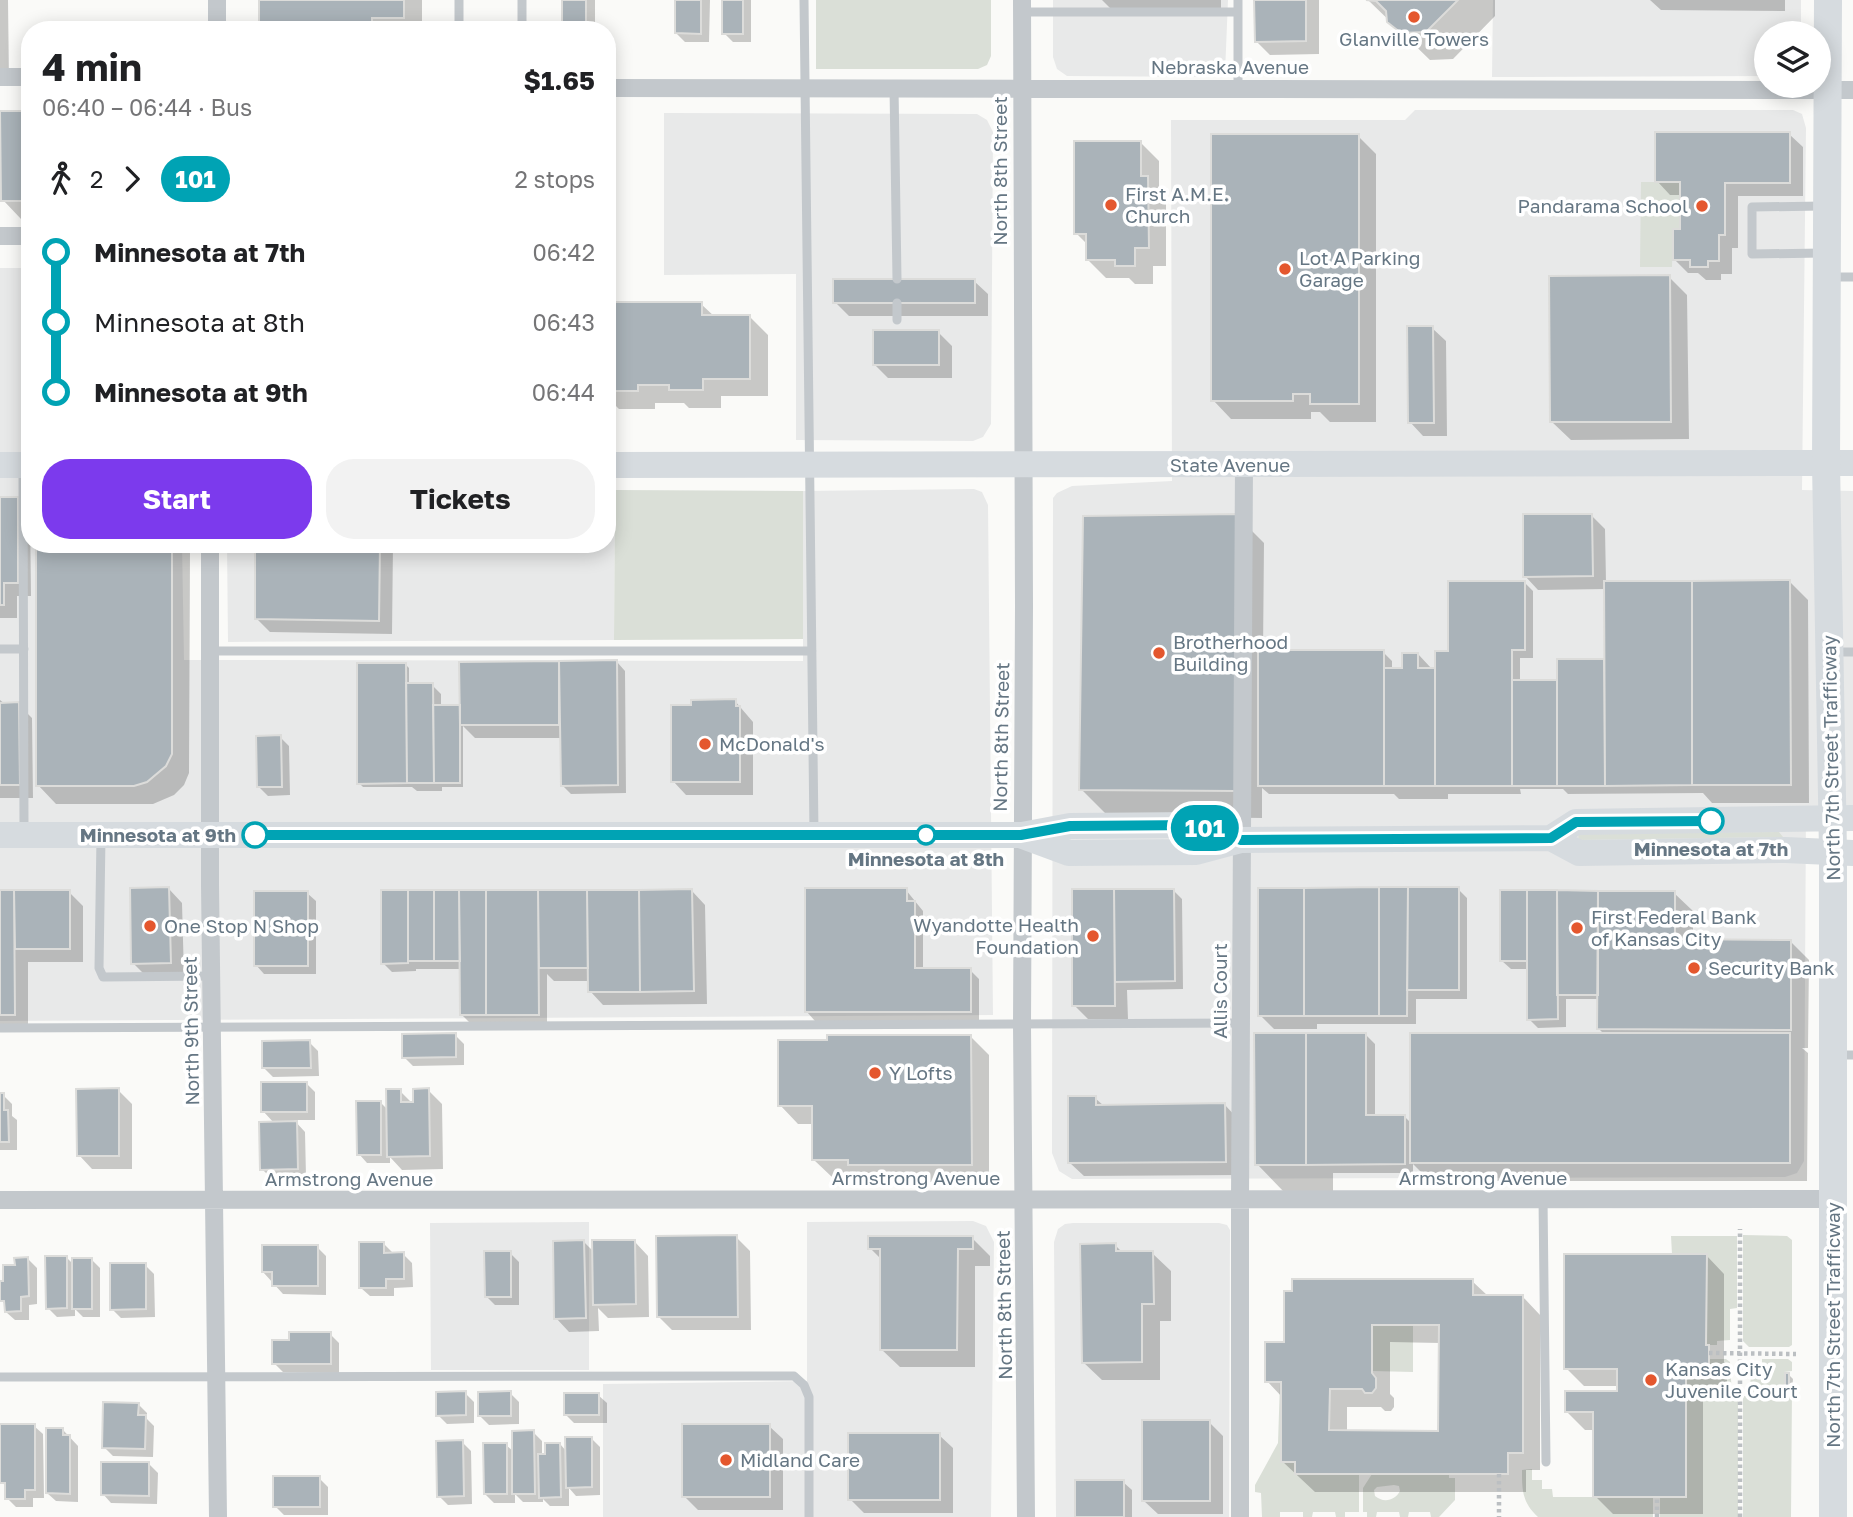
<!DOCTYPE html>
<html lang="en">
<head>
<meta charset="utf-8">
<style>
	:root { --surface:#fff; --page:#f2f2f2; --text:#202124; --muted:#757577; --accent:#7c3aed }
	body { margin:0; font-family:"Golos Text",sans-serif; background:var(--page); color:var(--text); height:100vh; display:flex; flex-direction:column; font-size:26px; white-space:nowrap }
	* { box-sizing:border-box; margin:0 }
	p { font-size:23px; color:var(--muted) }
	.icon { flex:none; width:38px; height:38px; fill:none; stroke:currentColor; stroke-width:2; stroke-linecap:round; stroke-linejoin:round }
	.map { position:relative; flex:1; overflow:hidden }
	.panel { position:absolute; left:21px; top:21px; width:595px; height:532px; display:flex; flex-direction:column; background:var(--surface); border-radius:28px; box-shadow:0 4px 18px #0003 }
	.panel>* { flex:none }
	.badge { padding:0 14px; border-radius:23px; font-size:24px; line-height:46px }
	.controls { position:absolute; left:1754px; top:21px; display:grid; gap:14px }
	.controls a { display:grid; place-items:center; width:77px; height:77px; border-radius:50%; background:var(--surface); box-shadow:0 4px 18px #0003; font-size:35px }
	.map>.badge { position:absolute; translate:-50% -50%; box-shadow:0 0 0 4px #fff }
	.legs { display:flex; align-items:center; gap:10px; height:77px; padding:0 21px; font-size:23px }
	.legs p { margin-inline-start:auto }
	.head { display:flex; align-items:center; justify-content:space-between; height:119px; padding:0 21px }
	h1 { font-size:38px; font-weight:700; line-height:52px }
	.button { display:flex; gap:14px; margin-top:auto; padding:14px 21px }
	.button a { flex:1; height:80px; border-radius:28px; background:var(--accent); color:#fff; font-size:28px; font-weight:700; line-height:80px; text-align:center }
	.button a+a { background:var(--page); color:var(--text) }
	ul { padding:0 21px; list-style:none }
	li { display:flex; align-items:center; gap:24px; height:70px; font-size:26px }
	li i { display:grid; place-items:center; width:10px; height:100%; margin:0 9px; background:currentColor }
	li i::after { content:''; width:18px; height:18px; margin:-9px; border:5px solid; border-radius:50%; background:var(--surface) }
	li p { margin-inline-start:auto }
	li:first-child i { background:linear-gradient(#0000 50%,currentColor 0) }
	li:last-child i { background:linear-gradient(currentColor 50%,#0000 0) }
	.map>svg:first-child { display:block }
	.built { fill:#e8e9e9 }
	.green { fill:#dadfd7; fill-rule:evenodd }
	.shadow { fill:#0003; fill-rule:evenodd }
	.building { fill:#aab3b9; stroke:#dcdcda; stroke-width:2; fill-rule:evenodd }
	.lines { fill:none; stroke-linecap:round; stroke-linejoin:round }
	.path { stroke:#bbbfc2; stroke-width:4.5; stroke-dasharray:3.5 3.5; stroke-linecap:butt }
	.lane { stroke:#c3c8cc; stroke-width:9 }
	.street { stroke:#c3c8cc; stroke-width:18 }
	.secondary { stroke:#d6dbdf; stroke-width:26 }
	.primary { stroke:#d6dbdf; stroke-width:28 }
	.line-1-casing { stroke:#fff; stroke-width:16 }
	.line-1 { stroke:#00a3b4; stroke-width:10 }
	.poi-dot { fill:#e4572e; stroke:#fff; stroke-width:2.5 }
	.stop-1-dot { fill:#fff; stroke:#00a3b4; stroke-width:3.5 }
	.labels { text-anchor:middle; stroke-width:7; stroke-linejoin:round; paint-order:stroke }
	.poi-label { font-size:19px; fill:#657683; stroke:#fff; text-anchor:start }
	.street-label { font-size:19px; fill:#657683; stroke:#fff }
	.stop-label { font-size:19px; font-weight:bold; fill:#657683; stroke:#fff }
</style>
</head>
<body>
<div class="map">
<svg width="1853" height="1517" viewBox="0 0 1853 1517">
	<rect width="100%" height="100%" fill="#fafaf8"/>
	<path class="built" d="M1053 0H1228L1225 73 1217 77 1067 76 1057 69 1053 57Z
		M1493 0H1801V33H1766V76L1492 77Z
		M1415 110H1793L1802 114 1806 128 1802 490 1853 491V807L1806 808 1804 1161 1797 1173 1785 1177 1072 1179 1059 1171 1052 1153 1053 498 1057 493 1072 486 1172 481 1171 120H1405Z
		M664 113 977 114 987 120 993 132 991 424 983 437 973 441 796 440V274L664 275Z
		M0 268H30V544H182L184 660 803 661V491L974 489 982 492 988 505 993 1015 0 1021Z
		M607 490H615L614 640 228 642 227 544H607Z
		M973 1221 986 1226 994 1242 991 1517H603V1384L807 1381V1222Z
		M589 1222V1370H431L430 1223Z
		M1073 1223H1219L1227 1225 1230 1230 1229 1517H1056L1054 1242 1058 1229 1065 1224Z"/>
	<path class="green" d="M816 0H991V56L987 65 978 69H816Z
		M1641 182H1680V229H1673L1672 267H1640Z
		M615 490 803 491V639L614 640Z
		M1779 832 1783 837 1580 840 1578 837 1580 833Z
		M1743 1235 1787 1236 1792 1240V1345L1789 1347H1749L1743 1341Z
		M1671 1236H1737V1308L1730 1309V1340L1717 1341V1345H1706L1707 1254H1672Z
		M1372 1325H1413V1372L1372 1371Z
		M1709 1359H1726L1730 1362 1732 1396H1738V1517H1660V1497L1686 1369H1709Z
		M1762 1359H1788L1792 1362V1371L1784 1372V1389H1792L1791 1517H1743V1396H1750L1751 1366H1762Z
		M1280 1382 1282 1462H1295V1474H1359V1512H1345V1517H1336L1335 1512H1313L1312 1517H1303V1512H1280V1517H1262L1261 1493 1255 1492V1485L1278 1443Z
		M1532 1469V1480H1542V1489H1552L1553 1497H1653V1517H1538C1522 1502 1522 1490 1522 1470Z
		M1372 1474H1449V1478H1455V1500L1439 1517H1431L1430 1512H1409L1408 1517H1400L1399 1512H1377L1376 1517H1367V1512H1363V1488ZM1394 1485 1399 1486 1400 1491C1395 1501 1383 1503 1375 1496L1374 1490 1377 1487Z"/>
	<path class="shadow" d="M0 0H8L9 83H0Z
		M261 0H422V30H261Z
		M564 0H595V30H569L564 24Z
		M677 0H710L709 42H685L676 33Z
		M724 0H751V42H733L724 33Z
		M1102 0H1221V15L1118 16Z
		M1256 0H1319V54L1270 55 1256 41Z
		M1368 0H1495V16L1453 59 1430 60Z
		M1650 0H1785V11L1661 10Z
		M30 112V219H21L3 200Z
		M1789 134 1803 147V196H1738V248H1732V274H1721V280H1706L1698 273H1688L1674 259 1682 230V195H1670L1657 181Z
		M1358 136 1376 154V422H1330L1320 412H1311V419H1231L1213 400Z
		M1141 143 1159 161V189L1166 196V266H1153V284H1135L1129 278H1106L1088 260V245L1076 233Z
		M1669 277 1687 295 1689 439 1571 440 1552 422Z
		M974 281 988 294V316H849L835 302Z
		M607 304H701L715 317H750L768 335V396H721V408H689L684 403H655V409H619L613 403H607Z
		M1432 328 1446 341 1447 436H1423L1410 422Z
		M938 332 952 346V378H888L875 365Z
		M0 499H17L30 512 31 596H17V618H0Z
		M1237 516 1264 543 1263 652H1383L1392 661V669H1403L1418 654 1431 668 1437 669 1450 653 1524 582 1533 591V658H1520V682L1559 684V660H1606V589L1538 590 1525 576 1592 516 1605 529 1606 582H1790L1808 600 1809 803H1712L1703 793 1568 794 1563 789H1520L1521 794H1448V799H1399L1394 794H1269L1262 788V818L1108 816 1081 789Z
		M38 544H182L190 552 189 773 184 785 174 795 153 804H56L38 785Z
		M257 544H393L392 634 270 632 257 619Z
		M617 662 625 671 626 793 571 794 562 785V738H475L463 726V787H442V791H417L412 787H363L359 783 405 664 409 668V685H432L441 694V706H461V664Z
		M0 700 5 704H18L32 718 33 798H0Z
		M735 701 753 722V795H686L673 781 693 706Z
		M280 737 289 746 290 795 268 796 259 787Z
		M169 889 182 903 184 976 147 977 133 963Z
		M1458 889 1467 898V999H1416V1024H1317V1029H1274L1260 1015Z
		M906 890 923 911V970H970L979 979V1021H815L807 1012Z
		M1173 890 1182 899 1183 989 1127 990 1128 1019H1088L1074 1005 1073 891Z
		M692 891 705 905 707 1004 603 1005 590 991V981H554L547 974V1023L471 1024 462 1015 461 969H416V971L392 972 383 963 538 892Z
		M0 892H69L83 906V962H28V1028H0Z
		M307 893 316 901V974H264L256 965Z
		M1674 893 1693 911V941H1790L1809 960 1808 1048H1802L1808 1053 1807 1181H1430L1413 1164V1173H1333V1191L1284 1192 1257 1164 1366 1035 1375 1044V1117H1405L1412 1124 1605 1035 1599 1029V999H1566V1027L1538 1028 1529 1019V969H1511L1502 961Z
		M455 1035 464 1044V1065L413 1066 404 1057Z
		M971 1037 989 1055V1182H868L863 1178H833L814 1160V1124H798L780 1105Z
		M309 1042 318 1051 319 1076 273 1077 264 1068Z
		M306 1083 315 1092V1120H294L305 1132 306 1177 271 1178 262 1169 274 1123 263 1111Z
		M118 1090 132 1104V1169H92L79 1155Z
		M428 1090 442 1104 443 1169 402 1170 390 1157V1163H367L359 1154 380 1102 388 1110 400 1091 414 1105Z
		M0 1095H3L12 1104V1116L17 1120V1150H0Z
		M1095 1098 1104 1106 1225 1105 1238 1119 1239 1175 1084 1176 1070 1163Z
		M736 1237 750 1251 751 1330H672L659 1317Z
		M972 1238 990 1256V1266H975V1367H900L881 1349 882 1260 870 1248Z
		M584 1242 594 1252 635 1242 648 1256 649 1317 608 1318 598 1308 599 1331 569 1332 556 1318Z
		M384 1244 393 1253 403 1254 412 1263 413 1287 394 1288V1296H370L361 1288Z
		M1115 1245 1123 1253H1152L1171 1271V1321H1160V1380H1102L1083 1362Z
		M317 1247 326 1256V1295L283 1294 263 1272Z
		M510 1253 519 1262V1305H495L486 1296Z
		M1706 1255 1724 1274V1362L1727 1365V1387H1703V1514H1613L1595 1496V1430H1585L1567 1412 1619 1393V1386H1584L1566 1368Z
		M66 1257 74 1265 91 1259 100 1268V1317H83L75 1309V1316L57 1317 48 1308Z
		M28 1259 37 1268V1304L29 1305V1320H15L6 1312V1305L0 1299V1315V1282H5L17 1267Z
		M145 1265 154 1274 155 1317 121 1318 112 1309Z
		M1472 1281 1488 1296H1522L1540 1315V1470H1526V1492H1315L1283 1462V1398L1267 1381 1285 1343ZM1390 1342 1440 1343V1433L1347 1432V1407H1381L1385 1411H1391L1394 1407V1398L1390 1394Z
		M330 1334 339 1343V1373L283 1372 274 1363 291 1342Z
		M1789 1375 1793 1379 1792 1390 1787 1386Z
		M465 1393 474 1402V1423L447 1424 438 1415Z
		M510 1393 519 1402V1424L489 1425 480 1416Z
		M598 1395 607 1403V1423H574L566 1415Z
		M138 1404 147 1413V1419L154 1426 153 1457 113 1456 104 1447Z
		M1209 1422 1223 1436V1514H1158L1144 1501Z
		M0 1426H34L43 1434 44 1498H33V1507H16L7 1498V1488L2 1482 0 1469Z
		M769 1426 783 1439V1510H698L684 1496Z
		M63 1430 78 1446V1502L56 1501 47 1493Z
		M533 1432 542 1441V1456L560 1444 567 1452 591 1438 600 1447V1495L576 1496 569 1488V1506H550L543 1499V1502H523L515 1494V1503H494L485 1494 506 1445 514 1452Z
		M939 1435 953 1448V1513H864L850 1499Z
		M462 1442 471 1451 472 1504 448 1505 439 1496Z
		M149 1464 158 1473 157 1504 111 1503 103 1494Z
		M319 1478 328 1487V1515H284L275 1506Z
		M1123 1482 1132 1490V1517H1077Z"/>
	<path class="building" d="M259 0H404V18H372V30H259Z
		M562 0H586V25H562Z
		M675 0H701V34L675 33Z
		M722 0H743V34H722Z
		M1254 0H1306V41L1255 42Z
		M1366 0H1458L1426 32 1401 33 1387 22 1386 11 1376 1Z
		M0 111H30V201H1Z
		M1655 132H1790V183H1725V235H1719V261H1708V267H1690V260H1673V229H1680V182H1655Z
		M1211 134H1359V404H1310V394H1293V401H1211Z
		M1074 141H1141V176H1148L1149 248H1135V266H1115V260H1086V234H1074Z
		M1670 275 1671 422H1550L1549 276Z
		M833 279H975V303H833Z
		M607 302H702V315H750V379H703V390H669V385H638V391H607Z
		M1407 326H1433L1434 423H1408Z
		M873 330H939V365H873Z
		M0 497H18V583H4V605H0Z
		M1238 514 1236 791 1079 790 1083 516Z
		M1523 514H1592L1593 576 1523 577Z
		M36 544H172V754L166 766 147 782 134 786H36Z
		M255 544H380L379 621 255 619Z
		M1790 580 1791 785H1692V581Z
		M1448 581H1525V650H1512V786H1435V651H1448Z
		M1604 581H1692V785L1605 786Z
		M1258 650H1384V786H1258Z
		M1402 653H1418V668H1435V786H1384V668H1402Z
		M1557 659H1604L1605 786H1557Z
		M617 660 618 785 561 786 559 661Z
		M559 661V725H460L459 662Z
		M357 663H406L407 783 357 784Z
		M1512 680H1557V786H1512Z
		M406 683H433L434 783H407Z
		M736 699V706H740V782H671V705H691V700Z
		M19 702 20 785H0V703Z
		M433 705H460V783H434Z
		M281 735 282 787H257L256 736Z
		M169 887 171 963 131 964 130 888Z
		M1379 887H1408L1407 1016H1379Z
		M1379 887V1016H1304V888Z
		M1408 887H1459V990H1407Z
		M805 888H907V901H915V968H971V1012H805Z
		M1258 888H1304V1016H1258Z
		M692 889 694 991 640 992 639 890Z
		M1072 889H1114L1115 1006H1072Z
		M1114 889H1174L1175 981 1115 982Z
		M0 890H14L15 1015H0Z
		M14 890H70V949H15Z
		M381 890H408V963L381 964Z
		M408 890H434V961H408Z
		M434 890H459L460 961H434Z
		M459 890H486V1015H460Z
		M486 890H538L539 1015H486Z
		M538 890H587L588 968H539Z
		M587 890H639L640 992H588Z
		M1500 890H1527V961H1500Z
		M1527 890H1557L1558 1019 1527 1020Z
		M1557 890 1598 891V995H1557Z
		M254 891H308V966H254Z
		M1598 891H1675V939L1791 940V1030L1597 1029Z
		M456 1033V1057L402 1058V1034Z
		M1254 1033H1306V1165H1255Z
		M1306 1033H1366V1115H1405V1164L1306 1165Z
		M1410 1033H1790V1163H1410Z
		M827 1035H971L972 1165H848V1160H812V1106H778V1040H827Z
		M310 1040 311 1068H262V1041Z
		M261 1082H307V1112H261Z
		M119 1088V1156H77L76 1089Z
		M429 1088 430 1156 387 1157 386 1089H401V1102H413V1089Z
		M0 1093H4V1110H8L9 1142H0Z
		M1068 1096H1096V1105L1225 1103 1226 1162 1068 1163Z
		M356 1101H381V1155H357Z
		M297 1121 298 1169 260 1170 259 1122Z
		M737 1235 738 1317H657L656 1236Z
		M868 1236H973V1249H958L957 1350H880V1249H868Z
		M584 1240 586 1318 554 1319 553 1241Z
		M592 1240H635L636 1304 593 1305Z
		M359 1242H384V1253L404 1252V1279H386V1288H359Z
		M1116 1243V1251H1153L1154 1304H1142V1362L1082 1363 1080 1244Z
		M262 1245H318V1286H272V1272H262Z
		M484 1251H511V1297H485Z
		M1564 1254H1707L1706 1345H1709V1369H1686V1497H1593V1412H1565V1391H1617V1369H1564Z
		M45 1256H67V1308L46 1309Z
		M28 1257 29 1296 21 1297V1311L5 1312 4 1301H0V1281H3V1265H15L14 1258Z
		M72 1258H92V1309H72Z
		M110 1263H146V1309L110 1310Z
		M1292 1279H1473V1295H1523V1453H1508V1474H1295V1462H1281V1382H1265V1342H1284V1291H1292ZM1372 1325H1439L1438 1431 1329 1430 1330 1389H1362L1365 1393H1372L1376 1388V1378L1372 1373Z
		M289 1332H331V1364H272V1340H289Z
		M1785 1373H1789V1387H1785Z
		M466 1391V1415L436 1416V1392Z
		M511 1391V1416H478V1392Z
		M564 1393H599V1415H564Z
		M103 1402 139 1403 138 1415H146L145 1449 102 1448Z
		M1142 1420H1210V1501H1142Z
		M0 1424H35V1490H25V1499H5V1483H0Z
		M682 1424H770V1497H682Z
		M46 1428H63V1435H70V1494L46 1493Z
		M534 1430 535 1494H512V1431Z
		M848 1433H940V1500H848Z
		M565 1437H592V1487L566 1488Z
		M463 1440 464 1496 437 1497 436 1441Z
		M483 1443H507V1494H484Z
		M545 1443H560L561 1497 539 1498 538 1454H545Z
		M101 1462H149V1496L101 1495Z
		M273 1476H320V1507H273Z
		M1075 1480H1124V1517H1075Z"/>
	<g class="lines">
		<path class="path" d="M1709 1353 1796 1354
			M1499 1474V1517
			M1657 1517V1497
			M1740 1517V1229"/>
		<path class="lane" d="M459 0V30
			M522 0V30
			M804 0 814 833
			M1238 0V87
			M1022 12H1238
			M894 87 897 279
			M1822 253 1752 254V207L1823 206
			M1830 277H1853
			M897 303V320
			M23 467 24 831
			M0 649H24
			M211 651H812
			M1831 652H1853
			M101 837 99 968 103 977 212 976
			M0 1028 1240 1023
			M1835 1055H1853
			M1543 1198 1546 1462
			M0 1377 794 1376 804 1385 809 1397V1517"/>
		<path class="street" d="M217 0V30
			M1022 0 1024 605 1022 1025 1026 1517
			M0 77H30
			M607 88 1853 90
			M0 236H30
			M210 544V885L218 1517
			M0 1200 1833 1199
			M1240 1517V1199L1244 465"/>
		<path class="secondary" d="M0 465H30
			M607 465 1853 463
			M0 835H1022L1070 826 1198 825 1241 840
			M1023 836 1069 853 1196 852 1241 840 1551 838 1579 853 1785 850 1853 853
			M1551 838 1576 822 1853 818"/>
		<path class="primary" d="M1828 0 1826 463 1833 852V1517"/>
	</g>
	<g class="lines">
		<g class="line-1-casing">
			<path id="line-1" d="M255 835H1021L1070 826 1198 825 1241 840 1551 838 1576 822 1711 821"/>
		</g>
		<use href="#line-1" class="line-1"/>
	</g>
	<g class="poi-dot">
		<circle cx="1414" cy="17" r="7"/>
		<circle cx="1111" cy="205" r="7"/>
		<circle cx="1702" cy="206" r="7"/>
		<circle cx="1285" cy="269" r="7"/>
		<circle cx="1159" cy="653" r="7"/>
		<circle cx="705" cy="744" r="7"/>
		<circle cx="150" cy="926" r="7"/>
		<circle cx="1577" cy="928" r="7"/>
		<circle cx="1093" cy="936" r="7"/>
		<circle cx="1694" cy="968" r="7"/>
		<circle cx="875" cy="1073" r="7"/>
		<circle cx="1651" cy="1380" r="7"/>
		<circle cx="726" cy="1460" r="7"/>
	</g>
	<g class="stop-1-dot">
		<circle cx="1711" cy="821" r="12"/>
		<circle cx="255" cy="835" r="12"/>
		<circle cx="926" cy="835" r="9"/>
	</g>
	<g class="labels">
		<g class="poi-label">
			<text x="1414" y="46" text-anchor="middle">Glanville Towers</text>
			<text x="1125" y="201">First A.M.E.<tspan x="1125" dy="22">Church</tspan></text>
			<text x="1688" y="213" text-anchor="end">Pandarama School</text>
			<text x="1299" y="265">Lot A Parking<tspan x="1299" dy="22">Garage</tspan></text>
			<text x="1173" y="649">Brotherhood<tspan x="1173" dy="22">Building</tspan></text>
			<text x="719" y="751">McDonald's</text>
			<text x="1591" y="924">First Federal Bank<tspan x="1591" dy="22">of Kansas City</tspan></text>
			<text x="1079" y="932" text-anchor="end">Wyandotte Health<tspan x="1079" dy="22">Foundation</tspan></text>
			<text x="164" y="933">One Stop N Shop</text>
			<text x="1708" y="975">Security Bank</text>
			<text x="889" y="1080">Y Lofts</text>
			<text x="1665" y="1376">Kansas City<tspan x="1665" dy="22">Juvenile Court</tspan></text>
			<text x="740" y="1467">Midland Care</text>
		</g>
		<g class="street-label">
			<text x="1230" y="74">Nebraska Avenue</text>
			<text transform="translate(1000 171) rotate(-90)" y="7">North 8th Street</text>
			<text x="1230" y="472">State Avenue</text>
			<text transform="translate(1001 737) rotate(-89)" y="7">North 8th Street</text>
			<text transform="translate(1831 758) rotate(-91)" y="7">North 7th Street Trafficway</text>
			<text transform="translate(1220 991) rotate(-90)" y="7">Allis Court</text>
			<text transform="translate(191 1031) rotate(-91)" y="7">North 9th Street</text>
			<text x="916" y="1185">Armstrong Avenue</text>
			<text x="1483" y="1185">Armstrong Avenue</text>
			<text x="349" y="1186">Armstrong Avenue</text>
			<text transform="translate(1004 1305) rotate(-91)" y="7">North 8th Street</text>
			<text transform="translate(1833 1325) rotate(-90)" y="7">North 7th Street Trafficway</text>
		</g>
		<g class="stop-label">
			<text x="236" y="842" text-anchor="end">Minnesota at 9th</text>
			<text x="1711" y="856">Minnesota at 7th</text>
			<text x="926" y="866">Minnesota at 8th</text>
		</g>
	</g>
</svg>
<div class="controls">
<a><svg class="icon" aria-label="layers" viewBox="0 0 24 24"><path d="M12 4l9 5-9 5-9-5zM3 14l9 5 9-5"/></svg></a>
</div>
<b class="badge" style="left:1205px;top:828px;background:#00a3b4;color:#fff">101</b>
<section class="panel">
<div class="head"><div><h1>4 min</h1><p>06:40 – 06:44 · Bus</p></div><b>$1.65</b></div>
<div class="legs"><svg class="icon" aria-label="walk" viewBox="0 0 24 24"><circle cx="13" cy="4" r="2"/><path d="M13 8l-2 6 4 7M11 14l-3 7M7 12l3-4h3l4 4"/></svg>2<svg class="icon" aria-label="forward" viewBox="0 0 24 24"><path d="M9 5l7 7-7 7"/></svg><b class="badge" style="background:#00a3b4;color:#fff">101</b><p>2 stops</p></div>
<ul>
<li><i style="color:#00a3b4"></i><b>Minnesota at 7th</b><p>06:42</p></li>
<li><i style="color:#00a3b4"></i><span>Minnesota at 8th</span><p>06:43</p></li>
<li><i style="color:#00a3b4"></i><b>Minnesota at 9th</b><p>06:44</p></li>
</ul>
<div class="button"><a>Start</a><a>Tickets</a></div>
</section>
</div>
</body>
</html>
